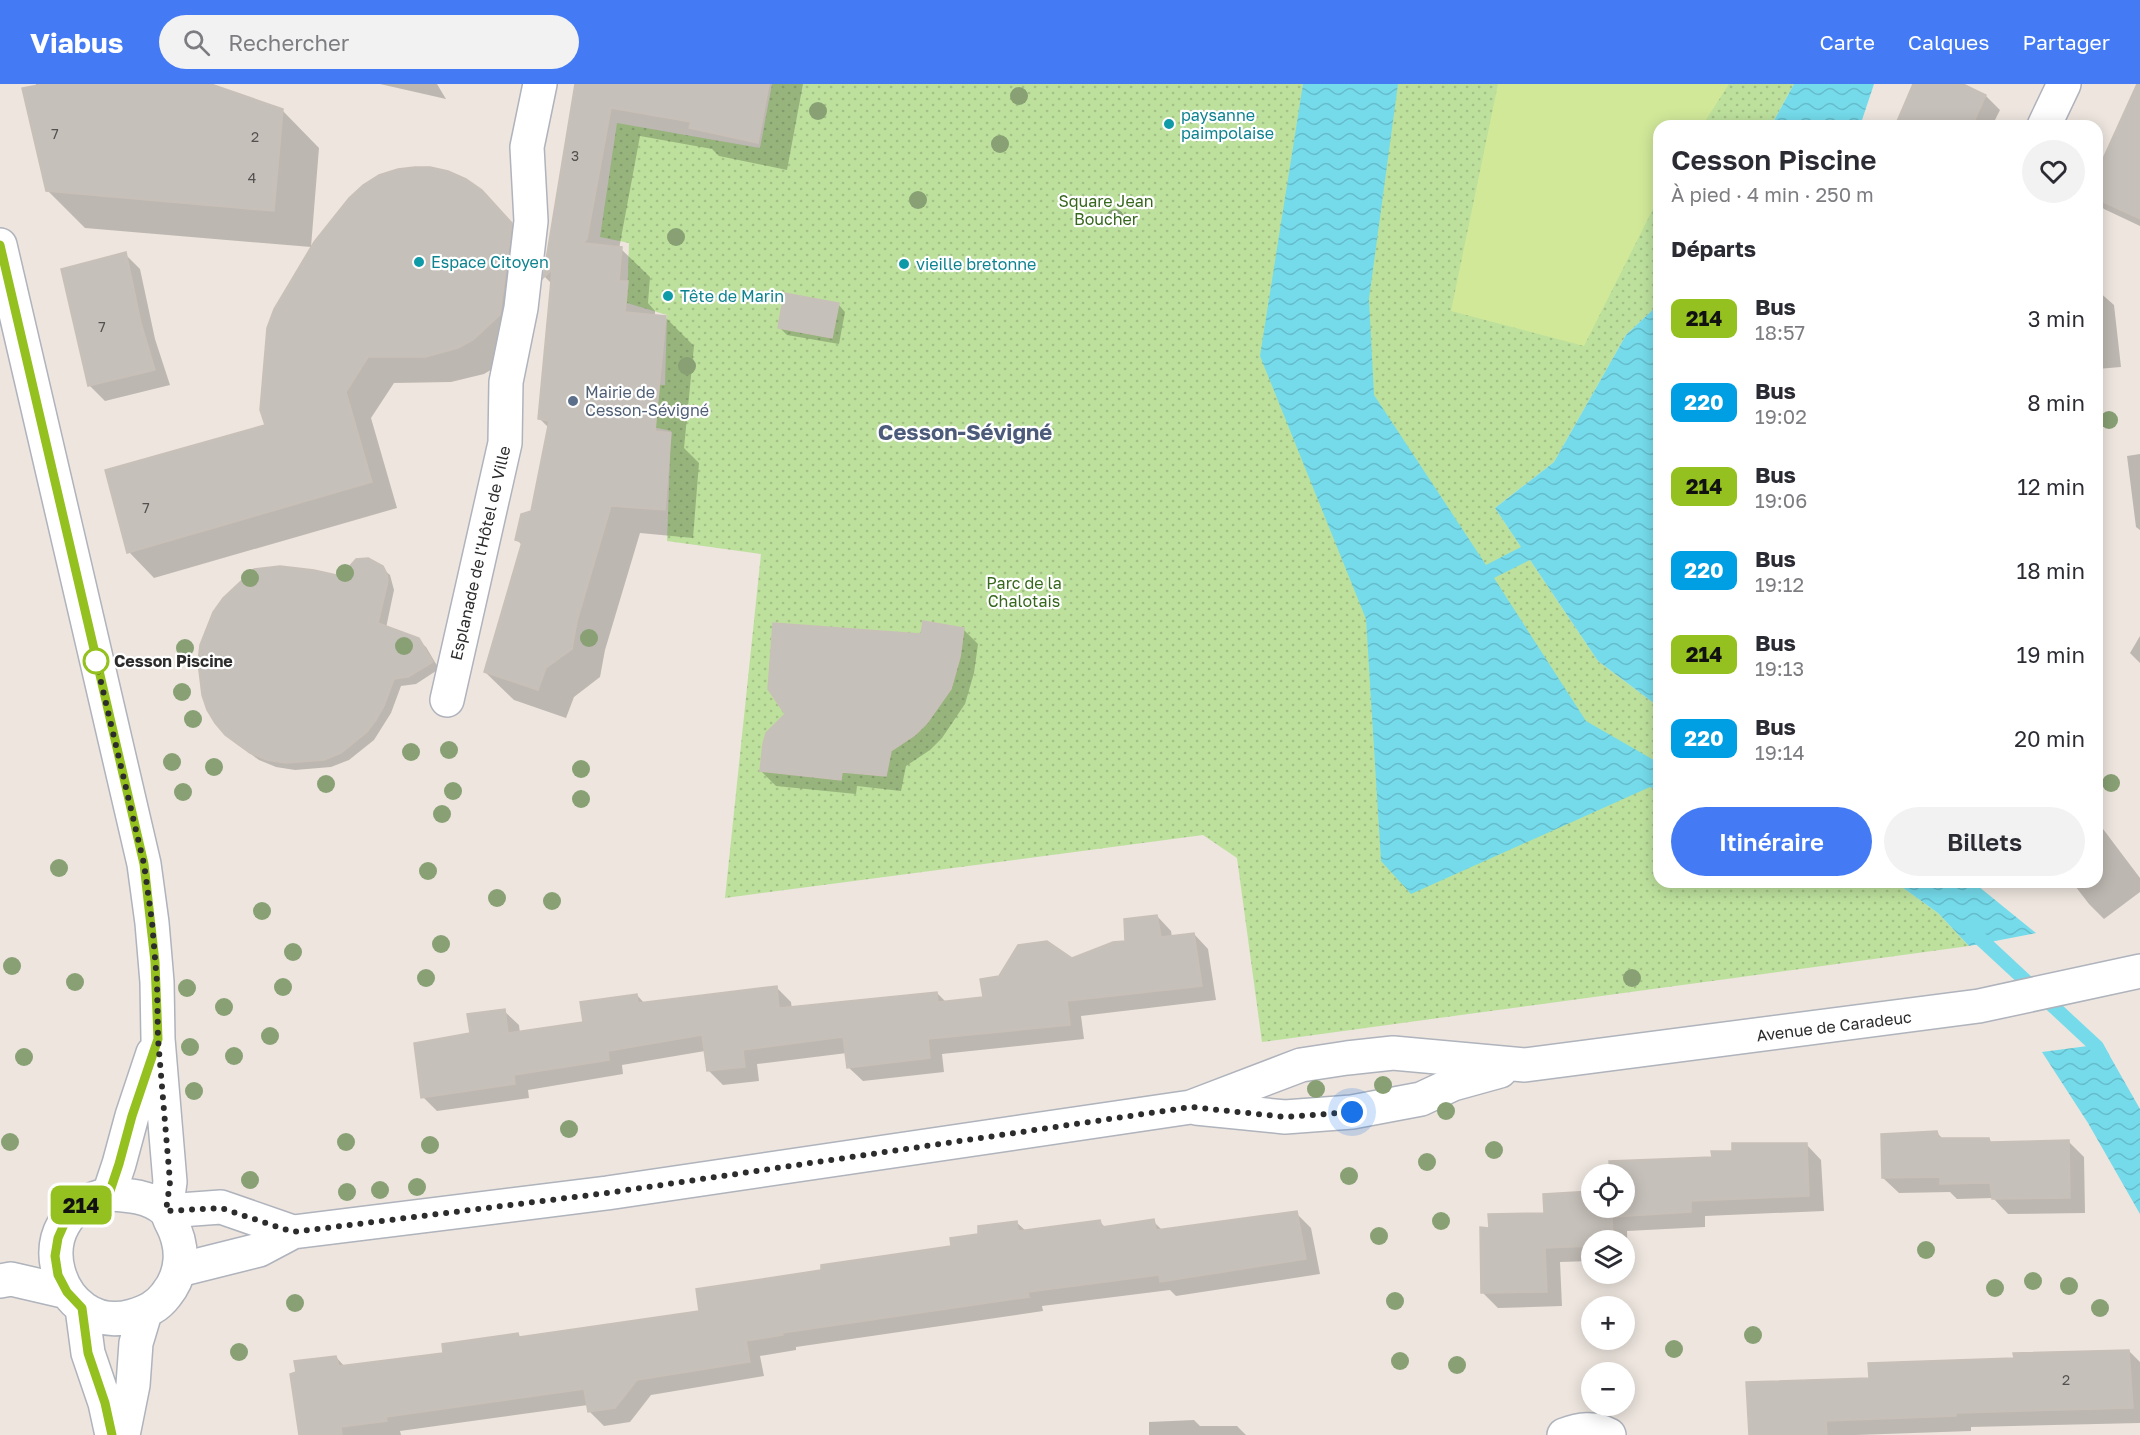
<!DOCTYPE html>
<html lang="fr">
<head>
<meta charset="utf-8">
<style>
	:root { --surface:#fff; --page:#f2f2f3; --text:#2b2b33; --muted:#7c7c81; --accent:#447bf4 }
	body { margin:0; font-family:"Golos Text",sans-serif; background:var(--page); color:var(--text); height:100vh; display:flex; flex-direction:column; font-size:22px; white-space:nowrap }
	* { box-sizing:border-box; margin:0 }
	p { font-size:20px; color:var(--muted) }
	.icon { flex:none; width:33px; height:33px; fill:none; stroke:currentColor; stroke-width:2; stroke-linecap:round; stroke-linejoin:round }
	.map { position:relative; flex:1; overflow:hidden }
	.side { position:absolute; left:1653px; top:36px; width:450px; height:768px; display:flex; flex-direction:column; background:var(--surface); border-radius:18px; box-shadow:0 3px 15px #0003 }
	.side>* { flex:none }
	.badge { padding:0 12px; border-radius:9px; font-size:21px; line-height:39px }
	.fabs { position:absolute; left:1581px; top:1080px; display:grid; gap:12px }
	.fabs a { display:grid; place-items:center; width:54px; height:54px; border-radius:50%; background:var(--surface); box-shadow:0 3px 15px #0003; font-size:30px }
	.you { position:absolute; width:30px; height:30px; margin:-15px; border:4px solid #fff; border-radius:50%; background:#1a73e8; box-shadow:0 0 0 9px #1a73e833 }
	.map>.badge { position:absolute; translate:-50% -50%; box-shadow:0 0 0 3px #fff }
	h2 { padding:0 18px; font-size:22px; line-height:54px }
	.round { display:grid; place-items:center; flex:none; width:63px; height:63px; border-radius:32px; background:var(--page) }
	.headline { display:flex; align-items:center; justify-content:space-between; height:102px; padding:0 18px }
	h1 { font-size:28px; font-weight:600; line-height:45px }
	.action { display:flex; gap:12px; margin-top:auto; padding:12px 18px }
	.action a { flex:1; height:69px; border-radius:36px; background:var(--accent); color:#fff; font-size:24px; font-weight:600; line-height:69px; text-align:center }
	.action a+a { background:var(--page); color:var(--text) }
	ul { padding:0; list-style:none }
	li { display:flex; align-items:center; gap:18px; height:84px; padding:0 18px }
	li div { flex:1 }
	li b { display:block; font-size:22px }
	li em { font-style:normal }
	li .badge { min-width:66px; font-weight:700; text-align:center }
	header { display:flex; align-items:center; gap:36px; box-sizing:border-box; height:84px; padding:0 30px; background:var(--accent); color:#fff }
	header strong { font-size:28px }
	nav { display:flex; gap:33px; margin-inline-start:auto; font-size:21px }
	.search { width:420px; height:54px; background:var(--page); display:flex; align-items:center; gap:15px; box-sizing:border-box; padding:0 21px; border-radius:33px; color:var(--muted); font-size:22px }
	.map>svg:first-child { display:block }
	.grass { fill:url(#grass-dots) }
	.pitch { fill:#d1e899 }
	.water { fill:url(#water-waves) }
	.shadow { fill:#0003 }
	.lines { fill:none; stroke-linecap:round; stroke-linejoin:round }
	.stream { stroke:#75dbeb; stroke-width:14 }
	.building { fill:#c6c0ba; stroke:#c8c0b8; stroke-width:1.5 }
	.street-casing { stroke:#afb3bc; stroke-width:36 }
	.secondary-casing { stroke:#afb3bc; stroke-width:36 }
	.street { stroke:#fff; stroke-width:33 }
	.secondary { stroke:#fff; stroke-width:33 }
	.tree { fill:#88a074 }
	.line-casing { stroke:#fff; stroke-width:14 }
	.line { stroke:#94c11f; stroke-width:9 }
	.walk { stroke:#2c2c2c; stroke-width:6; stroke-dasharray:0 10.8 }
	.culture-dot { fill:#0f9aa8; stroke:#fff; stroke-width:2 }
	.service-dot { fill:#5c6f8a; stroke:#fff; stroke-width:2 }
	.stop-dot { fill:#fff; stroke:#94c11f; stroke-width:3 }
	.labels { text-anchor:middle; stroke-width:4.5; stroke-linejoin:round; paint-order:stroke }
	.number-label { font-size:14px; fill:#525150 }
	.culture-label { font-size:16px; fill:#0d838f; stroke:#fff; text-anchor:start }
	.park-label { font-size:16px; fill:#36671d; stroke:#fff }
	.service-label { font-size:16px; fill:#4e5e75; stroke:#fff; text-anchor:start }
	.street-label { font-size:16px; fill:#2c2c2c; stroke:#fff }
	.stop-label { font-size:16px; font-weight:bold; fill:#2c2c2c; stroke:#fff; text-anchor:start }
	.district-label { font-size:22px; font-weight:bold; fill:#4d5b7b; stroke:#fff }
</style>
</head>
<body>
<header>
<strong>Viabus</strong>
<div class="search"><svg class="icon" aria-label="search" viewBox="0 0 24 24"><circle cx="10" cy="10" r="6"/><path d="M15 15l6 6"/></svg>Rechercher</div>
<nav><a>Carte</a><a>Calques</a><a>Partager</a></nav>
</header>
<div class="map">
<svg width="2140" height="1351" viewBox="0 0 2140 1351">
	<defs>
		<pattern id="grass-dots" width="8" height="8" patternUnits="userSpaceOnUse" patternTransform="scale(1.5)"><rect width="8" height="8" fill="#bde19d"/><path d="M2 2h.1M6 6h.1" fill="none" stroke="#a3c187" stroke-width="1.8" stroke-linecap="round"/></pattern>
		<pattern id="water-waves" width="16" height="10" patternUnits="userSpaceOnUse" patternTransform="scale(1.5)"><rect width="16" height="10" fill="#75dbeb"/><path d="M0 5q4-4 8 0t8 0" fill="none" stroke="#65bcca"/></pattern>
	</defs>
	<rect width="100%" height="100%" fill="#ede5de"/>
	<path class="grass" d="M772 0H1794L1771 42H1659V220L1626 251 1554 378 1495 424 1598 577 1659 623V798H1895L1938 829 1969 862 1262 958 1237 774 1203 751 725 814 761 470 667 457 671 347 622 336 623 300 665 301 667 231 627 219 629 159 600 153 617 39 760 64Z"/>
	<path class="pitch" d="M1498 0H1729L1702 42H1659V113L1584 262 1451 227Z"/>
	<path class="water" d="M1303 0H1398L1369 215 1374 311 1486 481 1521 463 1495 424 1554 378 1626 251 1659 220V623L1598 577 1530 476 1494 494 1586 637 1659 679V708L1650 703 1411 810 1381 777 1366 535 1260 272Z
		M1794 0H1874L1860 42H1771Z
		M1895 798H1973L2036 849 1969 862 1938 829Z
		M2103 960 2140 1025V1130L2088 1039 2042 968Z"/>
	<path class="shadow" d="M36 0H207L282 26 319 64 311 163 85 144 47 106Z
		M380 0H437L446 15Z
		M577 0H803L787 86 719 72 712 65 640 52 619 165H621L650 193 648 219 655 227V232L665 233 694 262 684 364 699 379 693 454 640 449 605 566 600 593 574 613 566 634 514 616 485 588 523 462 517 456 532 428 549 344 540 335 552 200 545 193Z
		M1915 0H1959L1986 12 2000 26 1992 42H1902Z
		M2140 41V142L2104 125 2097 118V92Z
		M481 108 537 166 499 281 484 290 451 298 394 299 371 334 397 424 154 494 129 468 267 342Z
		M125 170 140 185 155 255 170 301 105 317 90 302 63 186Z
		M2097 206 2114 221 2121 283 2097 285Z
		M838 220 845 228 839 260 787 251 779 243Z
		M2140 370V446L2136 443 2127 372Z
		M382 484 390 491 394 506 386 544 418 556 426 563 439 585 416 600 401 602 391 629 374 656 349 676 331 683 295 686 276 683 259 676 234 658 226 650 341 494Z
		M963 545 978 560 974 589 965 620 942 654 930 666 906 682 901 707 857 702 856 710 776 702 761 687 923 552Z
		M2140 552V579L2130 569Z
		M2097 737 2140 794V808L2104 835 2089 820 2072 798H2097Z
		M1157 832 1171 847 1172 853 1194 850 1208 865 1216 916 1081 932 1084 955 942 970 944 988 863 997 848 983 847 969 757 980 759 997 723 1001 708 986 705 967 622 981 623 990 528 1006 529 1014 437 1027 423 1013 472 950 504 927 519 941 520 949 585 939 637 911 645 920 776 903 791 918 792 925 937 909 946 918 985 915 1000 894 1072 875 1126 858Z
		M1936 1048 1944 1056 1988 1055 1992 1059 2069 1058 2084 1073 2085 1129 2008 1130 1993 1114 1957 1115 1950 1108 1899 1109 1883 1094Z
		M1806 1060 1821 1076 1824 1127 1705 1132V1143L1627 1147 1628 1176H1624V1156H1592V1177L1560 1178 1562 1222 1498 1224 1483 1209 1491 1146 1546 1131 1592 1124H1624V1090H1612L1611 1078 1713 1075 1734 1068Z
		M1296 1129 1311 1144 1320 1190 1176 1212 1170 1206 1042 1222 1043 1227 796 1263V1266L760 1272 764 1292 651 1311 630 1338 604 1342 589 1327 588 1321 400 1347 401 1351H302L336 1273 345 1283 445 1270 518 1251 522 1254 701 1228 823 1187 953 1164 980 1151 1016 1138 1026 1147 1100 1138 1106 1144 1153 1137 1163 1147Z
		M2129 1267 2140 1278V1339L1971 1343V1347L1856 1351H1750L1870 1295 2015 1275Z
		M1194 1336 1200 1342H1237L1246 1351H1149V1338Z"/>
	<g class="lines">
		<path class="stream" d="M1971 846 2097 963 2103 974"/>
	</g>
	<path class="building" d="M44 0H211L283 25 274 127 46 107 22 4Z
		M575 0H769L758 59 689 44 691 38 611 24 587 155 583 159 622 163 619 197H628L625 228 666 232 655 347 671 349 665 426 611 422 577 537 572 565 546 584 538 606 484 588 522 458 515 456 521 430 531 427 549 337 538 335 552 186 543 194Z
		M1913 0H1963L1986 11 1972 42H1895Z
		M2137 0H2140V135L2097 115V88Z
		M415 83H430L448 87 466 95 482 106 512 139 500 231 473 256 458 264 425 273H368L346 308 372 398 127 469 105 386 265 341 260 326 267 244 274 225 314 158 349 114 363 101 379 91 398 85Z
		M126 168 141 239 155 286 88 302 61 185Z
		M784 209 839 219 832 254 778 244Z
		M368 474 383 482 387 490 388 497 378 539 419 554 433 578 408 593 394 595 384 622 376 636 367 648 341 669 324 676 286 679 267 676 250 669 225 651 215 639 207 626 202 611 198 578 200 561 213 528 223 514 254 485 280 482 314 486 341 492 356 475Z
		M923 537 964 544 960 573 951 605 927 639 915 651 891 667 886 692 842 688 841 696 760 687 763 660 766 649 785 630 768 605 773 539 921 550Z
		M1157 831 1161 853 1194 849 1202 902 1067 917 1070 941 928 955 930 974 847 984 843 953 743 966 745 983 707 987 702 951 608 967 609 976 514 991 515 1000 421 1014 414 959 470 949 467 930 505 925 508 949 583 938 580 918 637 910 638 919 777 902 779 924 937 908 938 918 983 913 980 895 999 892 1018 861 1047 857 1072 874 1113 858 1125 857 1124 835Z
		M1937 1047 1939 1054H1989L1990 1058 2069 1056 2070 1114 1992 1115 1990 1099 1940 1100V1093L1882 1094 1881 1050Z
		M1732 1059H1807L1809 1112 1691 1117V1128L1612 1133 1613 1156H1592V1162L1545 1164 1547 1208 1481 1209 1480 1143 1489 1144 1488 1130 1544 1129 1543 1110 1592 1107V1124H1624V1090H1610L1609 1077 1712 1073 1711 1067H1732Z
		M1297 1127 1306 1175 1160 1198 1159 1191 1028 1208 1029 1213 782 1249 783 1251 746 1257 750 1278 637 1296 615 1324 588 1328 584 1305 386 1333 387 1337 341 1343 342 1351H299L290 1290 296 1288 294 1277 336 1272 339 1282 443 1269 442 1260 518 1249 519 1253 699 1227 696 1205 821 1186V1181L951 1162 950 1154 978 1150V1142L1017 1137 1018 1147 1100 1136 1102 1143 1154 1135 1156 1146Z
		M2129 1266 2133 1324 1956 1329V1332L1826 1337 1827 1351H1749L1746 1298 1869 1294 1868 1279 2014 1274 2013 1269Z"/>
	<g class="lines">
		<g class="street-casing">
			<path id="street" d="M2044 42 2064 0
				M447 616 505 359 506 298 521 224 531 137 527 63 540 0
				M1196 1024 1285 1033 1352 1028 1421 1015 1453 1000 1500 987
				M166 1127 221 1123 293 1148
				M179 1186 259 1166 293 1148 607 1109 1191 1023 1301 981 1347 974 1393 969 1525 981 1979 922 2140 887
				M1564 1351C1580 1345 1594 1343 1609 1351"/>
		</g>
		<g class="secondary-casing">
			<path id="secondary" d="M0 161 144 780 152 839 157 898 158 955 170 1098 166 1127
				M109 1110C128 1111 149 1112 165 1126 168 1129 169 1134 171 1138 184 1162 184 1189 166 1211 157 1223 146 1228 132 1232 58 1254 17 1130 109 1110Z
				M109 1110 119 1080 132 1032 153 969
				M0 1197 11 1195 67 1208
				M82 1224 88 1269 105 1319 112 1351
				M123 1351 133 1301 136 1259 145 1229"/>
		</g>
		<use href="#street" class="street"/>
		<use href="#secondary" class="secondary"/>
	</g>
	<g class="tree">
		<circle cx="1019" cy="12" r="9"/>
		<circle cx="818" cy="27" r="9"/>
		<circle cx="1000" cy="60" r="9"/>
		<circle cx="918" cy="116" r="9"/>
		<circle cx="1115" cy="134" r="9"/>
		<circle cx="676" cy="153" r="9"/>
		<circle cx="687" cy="282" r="9"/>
		<circle cx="2109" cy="336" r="9"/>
		<circle cx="345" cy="489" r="9"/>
		<circle cx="250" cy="494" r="9"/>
		<circle cx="589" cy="554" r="9"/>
		<circle cx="404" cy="562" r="9"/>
		<circle cx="185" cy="564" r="9"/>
		<circle cx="182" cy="608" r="9"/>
		<circle cx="193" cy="635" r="9"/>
		<circle cx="449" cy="666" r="9"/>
		<circle cx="411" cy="668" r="9"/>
		<circle cx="172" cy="678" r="9"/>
		<circle cx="214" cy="683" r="9"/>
		<circle cx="581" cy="685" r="9"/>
		<circle cx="2111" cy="699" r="9"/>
		<circle cx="326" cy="700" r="9"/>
		<circle cx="453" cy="707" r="9"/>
		<circle cx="183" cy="708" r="9"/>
		<circle cx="581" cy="715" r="9"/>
		<circle cx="442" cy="730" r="9"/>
		<circle cx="59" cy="784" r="9"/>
		<circle cx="428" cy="787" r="9"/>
		<circle cx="497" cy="814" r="9"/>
		<circle cx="552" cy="817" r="9"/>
		<circle cx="262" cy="827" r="9"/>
		<circle cx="441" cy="860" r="9"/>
		<circle cx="293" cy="868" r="9"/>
		<circle cx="12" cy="882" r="9"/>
		<circle cx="426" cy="894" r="9"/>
		<circle cx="1632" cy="894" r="9"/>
		<circle cx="75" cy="898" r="9"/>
		<circle cx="283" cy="903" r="9"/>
		<circle cx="187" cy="904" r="9"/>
		<circle cx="224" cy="923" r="9"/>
		<circle cx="270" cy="952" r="9"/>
		<circle cx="190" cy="963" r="9"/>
		<circle cx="234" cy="972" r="9"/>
		<circle cx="24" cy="973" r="9"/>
		<circle cx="1383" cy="1001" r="9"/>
		<circle cx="1316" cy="1005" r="9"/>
		<circle cx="194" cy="1007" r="9"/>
		<circle cx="1446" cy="1027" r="9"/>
		<circle cx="569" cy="1045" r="9"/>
		<circle cx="10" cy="1058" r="9"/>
		<circle cx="346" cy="1058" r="9"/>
		<circle cx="430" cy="1061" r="9"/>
		<circle cx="1494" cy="1066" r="9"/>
		<circle cx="1427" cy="1078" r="9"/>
		<circle cx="1349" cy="1092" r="9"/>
		<circle cx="250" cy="1096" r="9"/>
		<circle cx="417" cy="1103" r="9"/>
		<circle cx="380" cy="1106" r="9"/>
		<circle cx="347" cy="1108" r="9"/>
		<circle cx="1441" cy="1137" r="9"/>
		<circle cx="1379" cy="1152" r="9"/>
		<circle cx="1926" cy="1166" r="9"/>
		<circle cx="2033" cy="1197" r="9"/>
		<circle cx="2069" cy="1202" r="9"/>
		<circle cx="1995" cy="1204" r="9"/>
		<circle cx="1395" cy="1217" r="9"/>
		<circle cx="295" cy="1219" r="9"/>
		<circle cx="2100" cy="1224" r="9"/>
		<circle cx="1753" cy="1251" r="9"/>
		<circle cx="1674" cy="1265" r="9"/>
		<circle cx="239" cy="1268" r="9"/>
		<circle cx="1400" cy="1277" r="9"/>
		<circle cx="1457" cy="1281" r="9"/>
	</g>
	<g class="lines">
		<g class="line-casing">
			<path id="line" d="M0 161 144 780 155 878 158 955 132 1032 119 1080 109 1110 96 1113 79 1122 66 1136 58 1154 55 1172 58 1191 67 1208 82 1224 88 1269 105 1319 112 1351"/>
		</g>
		<use href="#line" class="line"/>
		<path class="walk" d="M96 577 144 780 152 838 157 898 158 955 170 1098 166 1127 221 1124 293 1148 607 1109 1191 1023 1286 1033 1352 1028"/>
	</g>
	<g class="culture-dot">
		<circle cx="1169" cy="40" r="6"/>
		<circle cx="419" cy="178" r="6"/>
		<circle cx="904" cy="180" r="6"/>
		<circle cx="668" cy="212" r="6"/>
	</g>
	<circle class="service-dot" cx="573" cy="317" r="6"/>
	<circle class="stop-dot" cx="96" cy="577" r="12"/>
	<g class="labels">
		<g class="number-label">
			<text x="55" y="55">7</text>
			<text x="255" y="58">2</text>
			<text x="575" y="77">3</text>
			<text x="252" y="99">4</text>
			<text x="102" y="248">7</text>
			<text x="146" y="429">7</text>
			<text x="2066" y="1301">2</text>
		</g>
		<g class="culture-label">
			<text x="1181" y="37">paysanne<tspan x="1181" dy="18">paimpolaise</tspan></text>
			<text x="431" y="184">Espace Citoyen</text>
			<text x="916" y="186">vieille bretonne</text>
			<text x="680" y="218">Tête de Marin</text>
		</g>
		<g class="park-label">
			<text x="1106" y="123">Square Jean<tspan x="1106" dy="18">Boucher</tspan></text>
			<text x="1024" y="505">Parc de la<tspan x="1024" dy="18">Chalotais</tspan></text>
		</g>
		<g class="service-label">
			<text x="585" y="314">Mairie de<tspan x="585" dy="18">Cesson-Sévigné</tspan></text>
		</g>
		<g class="street-label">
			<text transform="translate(480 469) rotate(-77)" y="6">Esplanade de l'Hôtel de Ville</text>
			<text transform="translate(1834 942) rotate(-7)" y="6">Avenue de Caradeuc</text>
		</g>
		<g class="stop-label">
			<text x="114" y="583">Cesson Piscine</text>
		</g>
		<g class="district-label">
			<text x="965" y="356">Cesson-Sévigné</text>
		</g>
	</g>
</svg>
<div class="fabs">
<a><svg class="icon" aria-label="locate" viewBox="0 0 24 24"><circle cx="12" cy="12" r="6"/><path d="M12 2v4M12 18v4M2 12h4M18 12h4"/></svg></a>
<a><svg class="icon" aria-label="layers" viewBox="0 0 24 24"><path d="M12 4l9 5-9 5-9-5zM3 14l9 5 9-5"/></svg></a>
<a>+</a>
<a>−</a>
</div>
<div class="you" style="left:1352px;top:1028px"></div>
<b class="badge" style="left:81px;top:1121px;background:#94c11f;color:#111">214</b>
<section class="side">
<div class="headline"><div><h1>Cesson Piscine</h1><p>À pied · 4 min · 250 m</p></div><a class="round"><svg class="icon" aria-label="heart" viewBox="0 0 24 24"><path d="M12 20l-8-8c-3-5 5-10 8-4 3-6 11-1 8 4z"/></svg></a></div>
<h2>Départs</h2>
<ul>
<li><span class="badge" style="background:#94c11f;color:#111">214</span><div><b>Bus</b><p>18:57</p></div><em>3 min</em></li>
<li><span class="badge" style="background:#009fe3;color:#fff">220</span><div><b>Bus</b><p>19:02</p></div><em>8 min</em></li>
<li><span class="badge" style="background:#94c11f;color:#111">214</span><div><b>Bus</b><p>19:06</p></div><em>12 min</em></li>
<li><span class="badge" style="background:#009fe3;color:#fff">220</span><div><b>Bus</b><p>19:12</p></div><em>18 min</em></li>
<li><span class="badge" style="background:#94c11f;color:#111">214</span><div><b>Bus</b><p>19:13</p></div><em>19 min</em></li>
<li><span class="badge" style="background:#009fe3;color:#fff">220</span><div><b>Bus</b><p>19:14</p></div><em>20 min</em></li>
</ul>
<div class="action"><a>Itinéraire</a><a>Billets</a></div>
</section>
</div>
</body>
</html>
